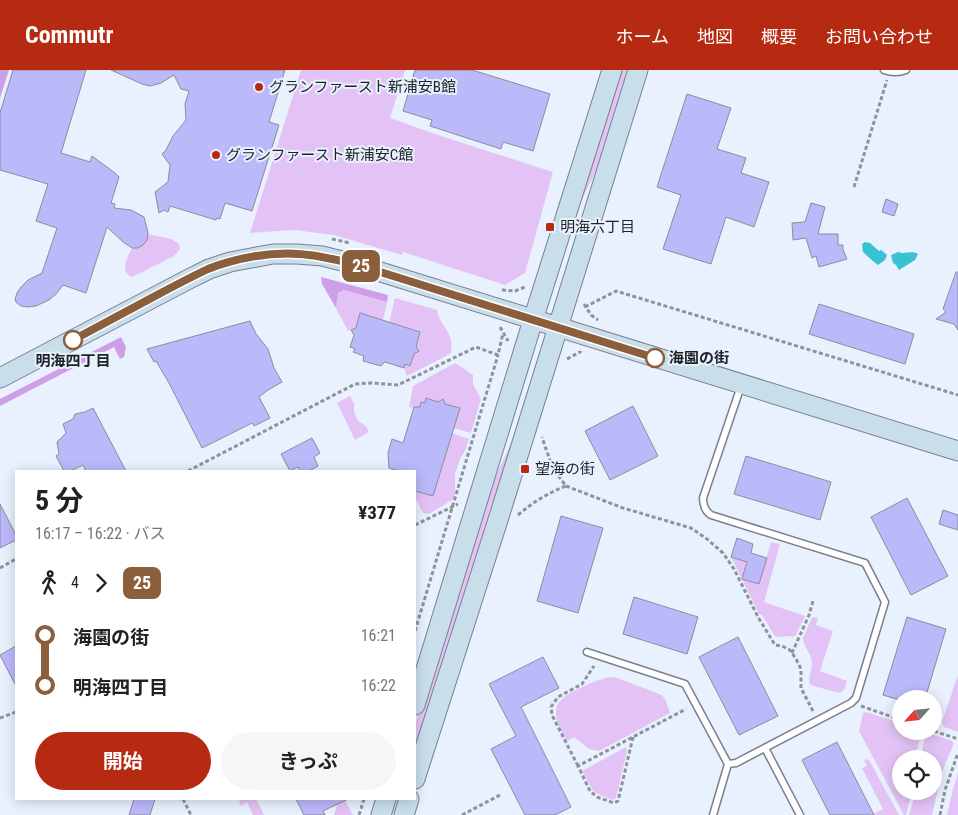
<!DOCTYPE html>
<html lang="ja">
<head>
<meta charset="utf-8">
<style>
	:root { --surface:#fff; --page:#f6f6f6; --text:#222; --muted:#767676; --accent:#b62a11 }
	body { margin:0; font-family:"Roboto Condensed","Noto Sans JP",sans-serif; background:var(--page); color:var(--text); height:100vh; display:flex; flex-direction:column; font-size:19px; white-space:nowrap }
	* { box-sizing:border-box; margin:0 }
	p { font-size:16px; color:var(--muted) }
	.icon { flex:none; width:28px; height:28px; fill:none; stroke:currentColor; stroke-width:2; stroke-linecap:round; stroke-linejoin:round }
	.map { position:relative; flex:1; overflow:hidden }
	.drawer { position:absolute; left:15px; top:400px; width:401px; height:330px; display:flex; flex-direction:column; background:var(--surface); border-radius:0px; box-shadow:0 2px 12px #0003 }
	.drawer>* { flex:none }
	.badge { padding:0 10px; border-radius:8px; font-size:18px; line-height:32px }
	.needle { width:32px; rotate:243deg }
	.tools { position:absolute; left:892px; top:620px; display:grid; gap:10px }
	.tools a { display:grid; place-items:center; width:50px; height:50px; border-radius:50%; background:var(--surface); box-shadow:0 2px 12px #0003; font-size:25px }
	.map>.badge { position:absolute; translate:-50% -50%; box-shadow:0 0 0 2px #fff }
	.legs { display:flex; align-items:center; gap:8px; height:55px; padding:0 20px; font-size:16px }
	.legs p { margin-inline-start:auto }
	.head { display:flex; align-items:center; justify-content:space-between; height:85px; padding:0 20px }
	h1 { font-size:28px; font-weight:700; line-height:38px }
	.primary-button { display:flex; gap:10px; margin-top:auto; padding:10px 20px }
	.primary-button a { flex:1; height:58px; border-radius:30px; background:var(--accent); color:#fff; font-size:20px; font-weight:700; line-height:58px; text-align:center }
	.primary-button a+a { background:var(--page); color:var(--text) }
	ul { padding:0 20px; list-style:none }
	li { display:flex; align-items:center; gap:18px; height:50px; font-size:19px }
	li i { display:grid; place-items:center; width:8px; height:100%; margin:0 6px; background:currentColor }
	li i::after { content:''; width:12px; height:12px; margin:-6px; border:4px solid; border-radius:50%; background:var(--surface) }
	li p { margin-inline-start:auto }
	li:first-child i { background:linear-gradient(#0000 50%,currentColor 0) }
	li:last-child i { background:linear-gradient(currentColor 50%,#0000 0) }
	header { display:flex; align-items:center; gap:30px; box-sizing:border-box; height:70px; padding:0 25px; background:var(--accent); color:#fff }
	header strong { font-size:24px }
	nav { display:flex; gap:28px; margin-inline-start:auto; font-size:18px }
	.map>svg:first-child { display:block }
	.green { fill:#e3c3f6 }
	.forest { fill:#ce9ee9 }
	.water { fill:#38c2d3 }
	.building { fill:#bcb9fb; stroke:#8c8c99 }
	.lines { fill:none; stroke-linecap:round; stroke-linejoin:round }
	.lane-casing { stroke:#79808c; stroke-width:9 }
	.secondary-casing { stroke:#79808c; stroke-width:21 }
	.path { stroke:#8d939c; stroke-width:3; stroke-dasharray:4 2.5; stroke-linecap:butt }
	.lane { stroke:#fff; stroke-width:6 }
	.secondary { stroke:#c8dfeb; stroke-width:19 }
	.line-1-casing { stroke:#fff; stroke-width:11 }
	.line-1 { stroke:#8b5e3c; stroke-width:8 }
	.poi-dot { fill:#b62a11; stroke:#e9f1fe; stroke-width:2 }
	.stop-1-dot { fill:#fff; stroke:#8b5e3c; stroke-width:2.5 }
	.labels { text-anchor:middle; stroke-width:4; stroke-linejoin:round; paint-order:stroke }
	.poi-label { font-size:15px; fill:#1e2126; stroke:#e9f1fe; text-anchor:start }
	.stop-label { font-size:15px; font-weight:bold; fill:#1e2126; stroke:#e9f1fe; text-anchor:start }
</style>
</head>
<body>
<header>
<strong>Commutr</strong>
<nav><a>ホーム</a><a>地図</a><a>概要</a><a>お問い合わせ</a></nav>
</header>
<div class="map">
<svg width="958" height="745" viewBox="0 0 958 745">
	<rect width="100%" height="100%" fill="#e9f1fe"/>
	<path class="green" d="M301 0H405L390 48 438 65 553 102 525 203 505 215 403 182 402 185 334 165 294 160 250 163Z
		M620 0H630L604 83 581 132H579Z
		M148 164 171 169 179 174 180 179 174 186 132 207C119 201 127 188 132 178 142 179 146 173 148 164Z
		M344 220 387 232 383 251 360 244 356 258 348 261 336 238 338 223Z
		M395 228 437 240C441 259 455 261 451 283L446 286 407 306 404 298 405 294 410 296 414 284 418 281 416 277 420 262 389 253Z
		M455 293 473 305V314L481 329 471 363 454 358 460 339 445 334 443 329 438 332 426 328 425 333 421 332 419 339 409 337 413 316Z
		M350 326 354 334V342L358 351 366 356 369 362 355 370 337 333Z
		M452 363 469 369 465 381 460 389 455 404V424L452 430 429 444 423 443 415 427V423L418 421 433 426Z
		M513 369H514L415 688V655L487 425Z
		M771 472 780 474 764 532 805 546 796 565 793 567 788 566 776 567 774 565 762 545 759 544 731 487 747 492 742 509 759 514Z
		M812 547 818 548 816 555 833 561 820 601 847 611 844 620 839 623 814 616 810 614 809 611C809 605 812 600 812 595 813 584 803 578 803 568Z
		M958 605V662L944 657 942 652Z
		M610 607 617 608 662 625 666 631 670 643 599 681 589 679 574 667 567 671C562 662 555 651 556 641 556 638 557 634 560 631 568 622 598 609 610 607Z
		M866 642 901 653V661H921L922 662 917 679 916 689H901V721H912L906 745H904L859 661 863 643Z
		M931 664 950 670 954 673 942 702 932 745H909L916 721H934V689H921L923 676 925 668Z
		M626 677 627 681 616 728 612 730 596 723 592 719 582 701Z
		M867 689 869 690 899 745H871L883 739 862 698 867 696 864 690Z
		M958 703V745H947L953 719Z
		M241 729H256L264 745H253L247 732 241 736 239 732Z
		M339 729H344L353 745H334Z"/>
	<path class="forest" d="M0 0H9L0 28Z
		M321 207 388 225 387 232 344 220 338 223 336 238 322 214Z
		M121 267 126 277 124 287 120 289 114 277 0 336V329Z"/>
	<path class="water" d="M865 172 870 173 879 181 881 180 887 185 885 190 878 195C873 191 868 187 863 182L862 174Z
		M898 182C905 185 911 180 918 184L915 190 899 200 896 195 893 193 891 185Z"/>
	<path class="building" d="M13 0H86L61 83 90 92 92 86 115 103 119 107 111 133 115 134 114 138 131 140 144 147 148 163 147 170 143 175 138 178H132L123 172 107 157 86 223 63 215 56 224 49 230 36 236 27 237 21 236 16 232 15 229 17 223 21 217 28 210 42 203 57 158 36 151 48 114 0 100V43Z
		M111 0H285L269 52 279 55 252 141 225 133 220 149 217 148 216 150 170 136 168 142 164 140 159 143 155 122 168 112 170 95 162 84 166 80 173 66 186 50 185 34 189 21 181 19 174 5 161 13 150 16 142 14Z
		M415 0H472L550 24 533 81 503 72 501 79 430 56 432 50 403 41Z
		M687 24 731 38 717 79 746 88 741 103 769 112 754 157 726 147 711 194 663 179 681 125 657 117Z
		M886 129 898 134 894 146 882 142Z
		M811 133 825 137 818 164H838V175H843V180L847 189 819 197 816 186 812 188 806 168 793 170 792 153 805 152Z
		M956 202H958V260L954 254 936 249 946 242 943 239Z
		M819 234 914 264 905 294 809 264Z
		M360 243 420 262 416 277 419 281 414 284 410 296 405 294 404 298 385 292 381 296 363 291 364 286 353 282 355 279 350 277 354 265 351 260 356 258Z
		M250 251 256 264 268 279 274 298 282 312 268 320 259 327 270 348 254 356 252 353 202 378 169 313 156 291 154 292 147 279Z
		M426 328 438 332 443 329 445 334 460 338 433 426 415 421V401H398L389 398 388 383 392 369 403 373 414 337H420L421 332 425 333Z
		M633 336 658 386 610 410 585 361Z
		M93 338 126 401H86L83 395 71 401H64L56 386 59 384 57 372 66 363 63 354 73 349 75 344 85 342Z
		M312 368 320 383 314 387 318 396 309 401H300L298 397 290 401 281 384Z
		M746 386 831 412 820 450 734 424Z
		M907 428 948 506 911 525 871 447Z
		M0 434 16 465V470L0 478Z
		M943 440 958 445V460L939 454Z
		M561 446 603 458 578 543 537 531Z
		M737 468 753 474 751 483 767 488 759 514 742 509 747 492 731 487Z
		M634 527 698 547 687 584 623 564Z
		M907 547 946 559 925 629H896L883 625Z
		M738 567 778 646 739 665 699 587Z
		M16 576V616L0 585Z
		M543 587 559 618 521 637 571 737 555 745H525L491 679 516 666 489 614Z
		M837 672 874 745H830L802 690Z
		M134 729H155L150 745H129Z
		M296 729H348L323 741 325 745H304Z"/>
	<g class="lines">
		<g class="lane-casing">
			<path id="lane" d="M884 0C892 3 898 3 906 0
				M587 582 685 614 728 694 736 693 851 633 856 628 885 532 865 493 711 445C705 441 703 436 703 428L741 316
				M765 678 800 745
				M713 745 728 694"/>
		</g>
		<g class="secondary-casing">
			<path id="secondary" d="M0 308 187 210 209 199 230 192 273 184H297L322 186 358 195 958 381
				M415 635 533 250 612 0
				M415 709 498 450 638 0
				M381 745 386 729
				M404 745 409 729"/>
		</g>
		<path class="path" d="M854 117 887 10
			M332 169 350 173
			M502 220 515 221 525 217
			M584 234 591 245 598 250
			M585 237 616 221 958 325
			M500 257 508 271
			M567 289 580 282 581 283
			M188 401 355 314 371 313 398 315 476 277 498 285 503 263
			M566 416 623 438 691 458 707 469 723 483 734 499 758 547 775 575 782 576 790 580 796 589 801 599V618L813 641
			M518 445C533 432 548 423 566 416 553 400 548 386 542 367
			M415 455 458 434
			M0 498 16 489
			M415 561 498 285
			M792 583 809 545 813 531
			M861 636 901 650
			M0 648 16 642
			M934 661 958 669
			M633 667 618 731 614 733 597 727 590 721 578 696 686 639
			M578 696 552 645 551 637 558 627 582 614 594 596
			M183 729 191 745
			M359 745 364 729
			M462 745 500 725
			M940 745 945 720 958 683"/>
		<use href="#lane" class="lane"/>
		<use href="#secondary" class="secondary"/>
	</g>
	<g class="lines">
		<g class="line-1-casing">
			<path id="line-1" d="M73 270C101 255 129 240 157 225 174 216 191 207 208 199 236 188 269 182 298 184 319 185 338 190 358 195L655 288"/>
		</g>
		<use href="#line-1" class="line-1"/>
	</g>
	<g class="poi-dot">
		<circle cx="259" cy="17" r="5"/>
		<circle cx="216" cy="85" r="5"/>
		<rect x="545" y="152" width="10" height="10" rx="2.5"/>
		<rect x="520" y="394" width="10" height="10" rx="2.5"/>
	</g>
	<g class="stop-1-dot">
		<circle cx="73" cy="270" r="9"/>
		<circle cx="655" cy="288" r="9"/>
	</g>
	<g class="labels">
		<g class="poi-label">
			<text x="269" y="22">グランファースト新浦安B館</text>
			<text x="226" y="90">グランファースト新浦安C館</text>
			<text x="560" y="162">明海六丁目</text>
			<text x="535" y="404">望海の街</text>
		</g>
		<g class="stop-label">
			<text x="669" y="293">海園の街</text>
			<text x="73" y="296" text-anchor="middle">明海四丁目</text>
		</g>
	</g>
</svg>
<div class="tools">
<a><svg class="needle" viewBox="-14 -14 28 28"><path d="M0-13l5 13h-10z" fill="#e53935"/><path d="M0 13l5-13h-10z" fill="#767676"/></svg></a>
<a><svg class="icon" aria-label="locate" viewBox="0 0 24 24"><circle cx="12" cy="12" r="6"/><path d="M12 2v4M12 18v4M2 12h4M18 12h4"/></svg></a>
</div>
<b class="badge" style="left:361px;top:196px;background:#8b5e3c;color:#fff">25</b>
<section class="drawer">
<div class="head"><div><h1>5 分</h1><p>16:17 – 16:22 · バス</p></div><b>¥377</b></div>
<div class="legs"><svg class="icon" aria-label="walk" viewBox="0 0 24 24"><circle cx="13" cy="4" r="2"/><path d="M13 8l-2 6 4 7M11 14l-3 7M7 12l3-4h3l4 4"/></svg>4<svg class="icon" aria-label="forward" viewBox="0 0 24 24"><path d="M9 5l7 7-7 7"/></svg><b class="badge" style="background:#8b5e3c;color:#fff">25</b></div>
<ul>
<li><i style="color:#8b5e3c"></i><b>海園の街</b><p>16:21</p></li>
<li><i style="color:#8b5e3c"></i><b>明海四丁目</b><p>16:22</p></li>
</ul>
<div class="primary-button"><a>開始</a><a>きっぷ</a></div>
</section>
</div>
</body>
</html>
